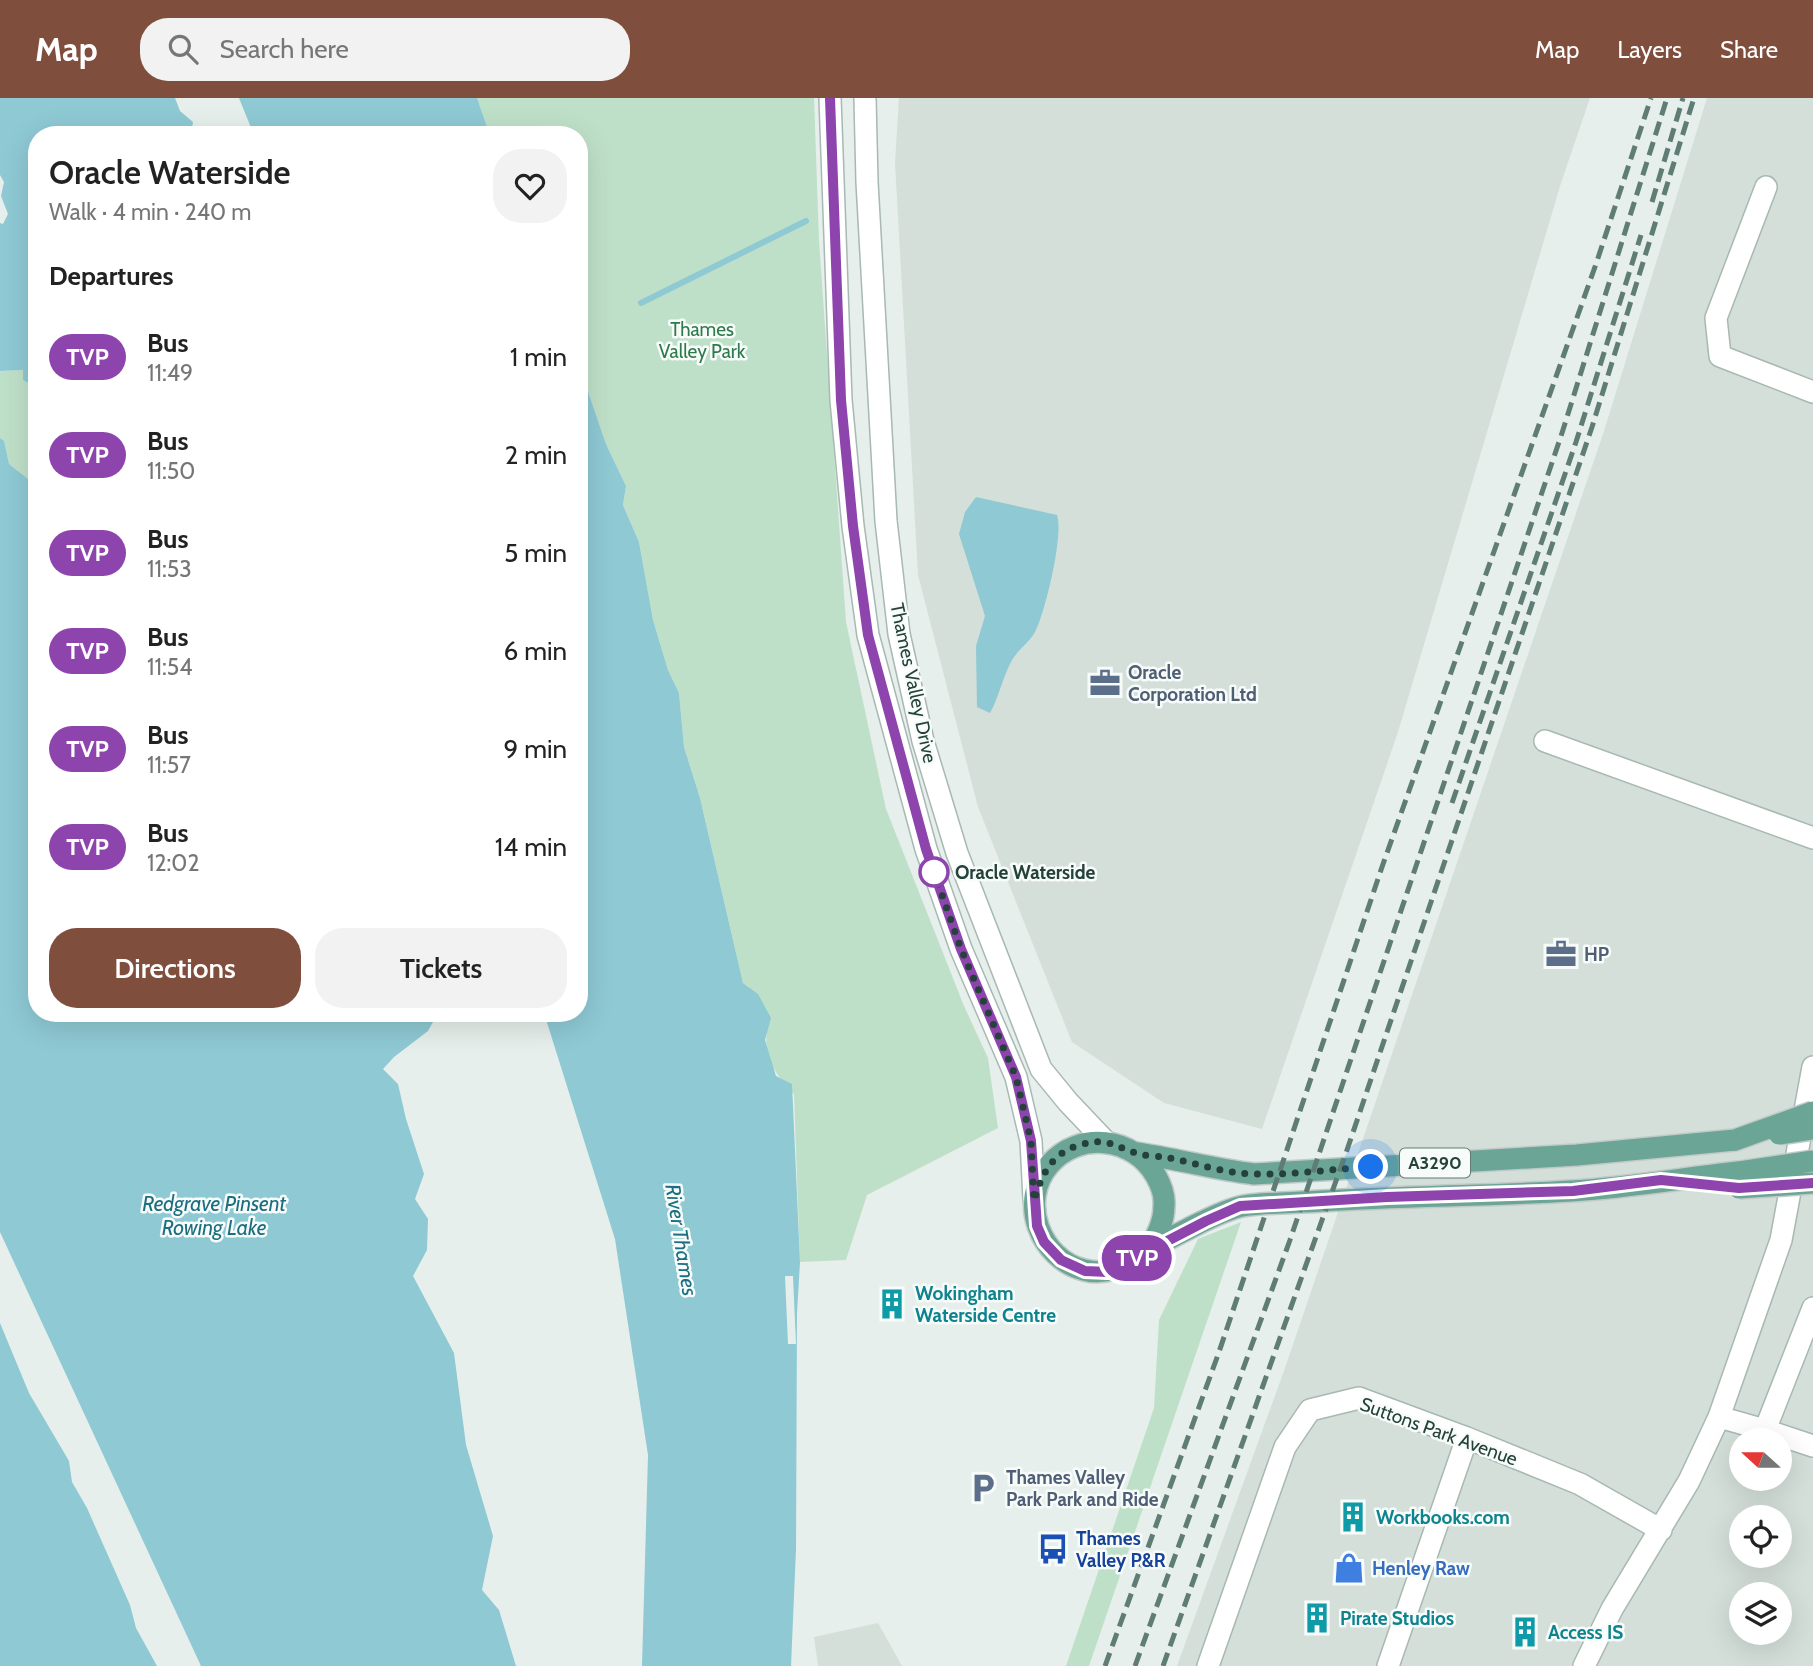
<!DOCTYPE html>
<html lang="en">
<head>
<meta charset="utf-8">
<style>
	:root { --surface:#fff; --page:#f2f2f2; --text:#222; --muted:#767676; --accent:#804e3d }
	body { margin:0; font-family:Cabin,sans-serif; background:var(--page); color:var(--text); height:100vh; display:flex; flex-direction:column; font-size:26px; white-space:nowrap }
	* { box-sizing:border-box; margin:0 }
	p { font-size:23px; color:var(--muted) }
	.icon { flex:none; width:38px; height:38px; fill:none; stroke:currentColor; stroke-width:2; stroke-linecap:round; stroke-linejoin:round }
	.map { position:relative; flex:1; overflow:hidden }
	.side { position:absolute; left:28px; top:28px; width:560px; height:896px; display:flex; flex-direction:column; background:var(--surface); border-radius:28px; box-shadow:0 7px 28px #0002 }
	.side>* { flex:none }
	.badge { padding:0 14px; border-radius:23px; font-size:24px; line-height:46px }
	.needle { width:46px; rotate:291deg }
	.buttons { position:absolute; left:1729px; top:1330px; display:grid; gap:14px }
	.buttons a { display:grid; place-items:center; width:63px; height:63px; border-radius:50%; background:var(--surface); box-shadow:0 7px 28px #0002; font-size:35px }
	.you { position:absolute; width:35px; height:35px; margin:-18px; border:5px solid #fff; border-radius:50%; background:#1a73e8; box-shadow:0 0 0 10px #1a73e833 }
	.map>.badge { position:absolute; translate:-50% -50%; box-shadow:0 0 0 4px #fff }
	h2 { padding:0 21px; font-size:26px; line-height:63px }
	.round { display:grid; place-items:center; flex:none; width:74px; height:74px; border-radius:28px; background:var(--page) }
	.head { display:flex; align-items:center; justify-content:space-between; height:119px; padding:0 21px }
	h1 { font-size:33px; font-weight:600; line-height:52px }
	.primary-button { display:flex; gap:14px; margin-top:auto; padding:14px 21px }
	.primary-button a { flex:1; height:80px; border-radius:28px; background:var(--accent); color:#fff; font-size:28px; font-weight:600; line-height:80px; text-align:center }
	.primary-button a+a { background:var(--page); color:var(--text) }
	ul { padding:0; list-style:none }
	li { display:flex; align-items:center; gap:21px; height:98px; padding:0 21px }
	li div { flex:1 }
	li b { display:block; font-size:26px }
	li em { font-style:normal }
	li .badge { min-width:77px; font-weight:700; text-align:center }
	header { display:flex; align-items:center; gap:42px; box-sizing:border-box; height:98px; padding:0 35px; background:var(--accent); color:#fff }
	header strong { font-size:33px }
	nav { display:flex; gap:38px; margin-inline-start:auto; font-size:24px }
	.search { width:490px; height:63px; background:var(--page); display:flex; align-items:center; gap:18px; box-sizing:border-box; padding:0 24px; border-radius:28px; color:var(--muted); font-size:26px }
	.map>svg:first-child { display:block }
	.built { fill:#d4dfda; fill-rule:evenodd }
	.green { fill:#bfe0c8 }
	.water { fill:#8ec9d4 }
	.pier { fill:#e6efeb }
	.lines { fill:none; stroke-linecap:round; stroke-linejoin:round }
	.stream { stroke:#8ec9d4; stroke-width:6 }
	.minor-casing { stroke:#a8b8b2; stroke-width:24 }
	.primary-casing { stroke:#c2cac8; stroke-width:24 }
	.minor { stroke:#fff; stroke-width:21 }
	.primary { stroke:#6aa596; stroke-width:21 }
	.rail { stroke:#5f7d75; stroke-width:5; stroke-dasharray:14 7; stroke-linecap:butt }
	.primary-bridge-casing { stroke:#c2cac8; stroke-width:24; stroke-linecap:butt }
	.primary-bridge { stroke:#6aa596; stroke-width:21 }
	.line-casing { stroke:#fff; stroke-width:16 }
	.line { stroke:#8e44ad; stroke-width:10 }
	.walk { stroke:#24423a; stroke-width:7; stroke-dasharray:0 12.6 }
	.stop-dot { fill:#fff; stroke:#8e44ad; stroke-width:3.5 }
	.labels { text-anchor:middle; stroke-width:5; stroke-linejoin:round; paint-order:stroke }
	.shield { fill:#f7fbf9; stroke:#637a73; stroke-width:2 }
	.shield-label { font-size:18px; font-weight:bold; fill:#24423a }
	.park-label { font-size:19px; fill:#2d7a4b; stroke:#f7fbf9 }
	.service-label { font-size:19px; font-weight:bold; fill:#4e5e75; stroke:#f7fbf9; text-anchor:start }
	.street-label { font-size:19px; fill:#24423a; stroke:#f7fbf9 }
	.stop-label { font-size:19px; font-weight:bold; fill:#24423a; stroke:#f7fbf9; text-anchor:start }
	.culture-label { font-size:19px; font-weight:bold; fill:#0d838f; stroke:#f7fbf9; text-anchor:start }
	.transit-label { font-size:19px; font-weight:bold; fill:#164399; stroke:#f7fbf9; text-anchor:start }
	.shop-label { font-size:19px; font-weight:bold; fill:#366cbe; stroke:#f7fbf9; text-anchor:start }
	.water-label { font-size:21px; font-style:italic; fill:#1c6f80; stroke:#f7fbf9 }
</style>
</head>
<body>
<header>
<strong>Map</strong>
<div class="search"><svg class="icon" aria-label="search" viewBox="0 0 24 24"><circle cx="10" cy="10" r="6"/><path d="M15 15l6 6"/></svg>Search here</div>
<nav><a>Map</a><a>Layers</a><a>Share</a></nav>
</header>
<div class="map">
<svg width="1813" height="1568" viewBox="0 0 1813 1568">
	<rect width="100%" height="100%" fill="#e6efeb"/>
	<path class="built" d="M899 0H1590L1561 85 1398 634 1262 1031 1164 1005 1072 944 978 709 918 477 895 65Z
		M1707 0H1813V1568H1177L1285 1270 1604 333ZM1741 1342H1780V1381H1741ZM1741 1419H1780V1458H1741ZM1741 1496H1780V1535H1741Z
		M878 1525 902 1568H818L814 1539Z"/>
	<path class="green" d="M477 0H814L819 143 846 524 886 711 964 908 988 960 998 1030 867 1097 846 1162 800 1164 794 996C776 978 761 955 768 929L749 889 743 885 700 700 684 649 679 595 668 572 653 522 639 444 623 407 626 388 606 346 579 267V37H490Z
		M23 272V282L37 290V388L9 366 4 344 0 340V273Z
		M1241 1124 1089 1568H1066L1154 1310 1159 1222 1198 1141Z"/>
	<path class="water" d="M0 0H175L180 13 193 24 191 37H37V290L23 282V272L0 273V125L3 126 8 116 1 98 4 84 0 77Z
		M239 0H477L490 37H254Z
		M579 267 606 346 626 388 623 407 639 444 653 522 668 572 679 595 684 649 700 700 743 885 758 896 771 920 765 942 776 978 792 986 800 1164 797 1215 796 1451 791 1568H642L648 1357 615 1141 544 915H579Z
		M0 340 4 343 9 366 37 388V915H438L428 933 394 959 383 971 398 986 406 1021 424 1076 415 1101 428 1121 427 1152 413 1178 454 1255 466 1347 493 1438 482 1492 499 1512 516 1568H201L0 1134Z
		M976 399 1057 417C1064 436 1045 515 1035 534 1029 545 1016 553 1011 564 1002 581 999 599 990 615L977 609 976 548 985 518 959 436 965 414Z
		M0 1225 29 1295 69 1363 72 1384 87 1410 130 1507 136 1530 157 1568H0Z"/>
	<path class="pier" d="M785 1178H793L796 1246H788Z"/>
	<g class="lines">
		<path class="stream" d="M641 205 806 123"/>
		<g class="minor-casing">
			<path id="minor" d="M830 0 841 302 853 428 868 537 926 751 961 851 1016 979 1031 1043 1034 1101
				M865 0 867 84 886 423 899 536 923 643 957 755 1041 971 1068 1004 1105 1043
				M1766 89 1716 220 1720 258 1813 294
				M1545 643 1813 740
				M1719 1319 1765 1332 1813 1210
				M1765 1332 1813 1348
				M1208 1568 1285 1349 1310 1312 1359 1300 1467 1340 1580 1386 1661 1432
				M1388 1568 1467 1340
				M1584 1568 1612 1511 1689 1383 1719 1319 1781 1142 1813 969"/>
		</g>
		<g class="primary-casing">
			<path id="primary" d="M1137 1055C1177 1061 1214 1071 1254 1076L1577 1057 1735 1042
				M1148 1153C1156 1139 1164 1125 1164 1108 1165 1098 1161 1087 1156 1078 1134 1039 1079 1032 1049 1067 1018 1103 1040 1161 1084 1172 1110 1179 1126 1165 1147 1153 1168 1141 1221 1112 1243 1108 1268 1104 1296 1105 1322 1103 1405 1098 1488 1098 1571 1093 1627 1090 1683 1080 1739 1074"/>
		</g>
		<use href="#minor" class="minor"/>
		<use href="#primary" class="primary"/>
		<path class="rail" d="M1652 104 1683 0
			M1452 705 1576 344 1641 137
			M1105 1568 1219 1254 1382 769 1596 166 1651 0
			M1135 1568 1290 1142 1562 335 1667 0
			M1163 1568 1347 1052 1592 329 1694 0"/>
		<g class="primary-bridge-casing">
			<path id="primary-bridge" d="M1779 1036 1813 1031
				M1735 1042 1813 1014
				M1739 1074 1813 1063
				M1739 1090 1813 1085"/>
		</g>
		<use href="#primary-bridge" class="primary-bridge"/>
	</g>
	<g class="lines">
		<g class="line-casing">
			<path id="line" d="M830 0 841 302 853 428 868 537 926 751 961 851 1016 979 1031 1043 1037 1128 1044 1144 1061 1162 1085 1173 1108 1174 1119 1171 1148 1153 1206 1123 1240 1108 1387 1099 1573 1093 1661 1082 1739 1090 1813 1085"/>
		</g>
		<use href="#line" class="line"/>
		<path class="walk" d="M934 774 961 851 1016 979 1031 1043 1034 1103C1042 1075 1052 1054 1083 1046 1108 1039 1118 1050 1139 1056 1147 1058 1157 1058 1165 1059 1195 1065 1223 1075 1254 1076 1293 1077 1332 1071 1371 1069"/>
	</g>
	<defs>
		<g id="office-bare" transform="scale(2.415)"><path d="M-6-3h4V-5.5h4V-3h4V5H-6ZM-1-4.5V-3h2v-1.5ZM-6 0V1H6V0Z" fill="#5c6f8a" stroke="#f7fbf9" stroke-width="2.5" paint-order="stroke"/></g>
		<g id="building-bare" transform="scale(2.415)"><path d="M-4-6H4V6H1V3H-1V6H-4ZM-2.5-4.3h1.7v1.8h-1.7ZM.8-4.3h1.7v1.8H.8ZM-2.5-1h1.7V.8h-1.7ZM.8-1h1.7V.8H.8Z" fill="#0f9aa8" stroke="#f7fbf9" stroke-width="2.5" paint-order="stroke"/></g>
		<g id="parking-bare" transform="scale(2.415)"><path d="M-3.5-5.5H1a3.5 3.5 0 0 1 0 7H-1V5.5H-3.5ZM-1-3.4V-.6H.8a1.4 1.4 0 0 0 0-2.8Z" fill="#5c6f8a" stroke="#f7fbf9" stroke-width="2.5" paint-order="stroke"/></g>
		<g id="bus-bare" transform="scale(2.415)"><path d="M-5-6H5V4H4V6H2V4H-2V6H-4V4H-5ZM-3.5-4V0h7V-4ZM-3.5 1.2v1.5H-2V1.2ZM2 1.2v1.5H3.5V1.2Z" fill="#1a4fb4" stroke="#f7fbf9" stroke-width="2.5" paint-order="stroke"/></g>
		<g id="shop-bare" transform="scale(2.415)"><path d="M-5-2.5h2.3a2.7 3.5 0 0 1 5.4 0H5L5.5 6h-11ZM-1.5-2.5h3a1.5 2.3 0 0 0-3 0Z" fill="#3f7fe0" stroke="#f7fbf9" stroke-width="2.5" paint-order="stroke"/></g>
	</defs>
	<g fill-rule="evenodd">
		<use href="#office-bare" x="1105" y="585"/>
		<use href="#office-bare" x="1561" y="856"/>
		<use href="#building-bare" x="892" y="1206"/>
		<use href="#parking-bare" x="983" y="1390"/>
		<use href="#building-bare" x="1353" y="1419"/>
		<use href="#bus-bare" x="1053" y="1451"/>
		<use href="#shop-bare" x="1349" y="1470"/>
		<use href="#building-bare" x="1317" y="1520"/>
		<use href="#building-bare" x="1525" y="1534"/>
	</g>
	<circle class="stop-dot" cx="934" cy="774" r="14"/>
	<g class="labels">
		<rect class="shield" x="1400" y="1050.5" width="70" height="29" rx="5"/>
		<g class="shield-label">
			<text x="1435" y="1071">A3290</text>
		</g>
		<g class="park-label">
			<text x="702" y="238">Thames<tspan x="702" dy="22">Valley Park</tspan></text>
		</g>
		<g class="service-label">
			<text x="1128" y="581">Oracle<tspan x="1128" dy="22">Corporation Ltd</tspan></text>
			<text x="1584" y="863">HP</text>
			<text x="1006" y="1386">Thames Valley<tspan x="1006" dy="22">Park Park and Ride</tspan></text>
		</g>
		<g class="street-label">
			<text transform="translate(914 585) rotate(78)" y="7">Thames Valley Drive</text>
			<text transform="translate(1439 1333) rotate(20)" y="7">Suttons Park Avenue</text>
		</g>
		<g class="stop-label">
			<text x="955" y="781">Oracle Waterside</text>
		</g>
		<g class="culture-label">
			<text x="915" y="1202">Wokingham<tspan x="915" dy="22">Waterside Centre</tspan></text>
			<text x="1376" y="1426">Workbooks.com</text>
			<text x="1340" y="1527">Pirate Studios</text>
			<text x="1548" y="1541">Access IS</text>
		</g>
		<g class="transit-label">
			<text x="1076" y="1447">Thames<tspan x="1076" dy="22">Valley P&amp;R</tspan></text>
		</g>
		<g class="shop-label">
			<text x="1372" y="1477">Henley Raw</text>
		</g>
		<g class="water-label">
			<text x="214" y="1113">Redgrave Pinsent<tspan x="214" dy="24">Rowing Lake</tspan></text>
			<text transform="translate(681 1142) rotate(81)" y="7">River Thames</text>
		</g>
	</g>
</svg>
<div class="buttons">
<a><svg class="needle" viewBox="-14 -14 28 28"><path d="M0-13l5 13h-10z" fill="#e53935"/><path d="M0 13l5-13h-10z" fill="#767676"/></svg></a>
<a><svg class="icon" aria-label="locate" viewBox="0 0 24 24"><circle cx="12" cy="12" r="6"/><path d="M12 2v4M12 18v4M2 12h4M18 12h4"/></svg></a>
<a><svg class="icon" aria-label="layers" viewBox="0 0 24 24"><path d="M12 4l9 5-9 5-9-5zM3 14l9 5 9-5"/></svg></a>
</div>
<div class="you" style="left:1371px;top:1069px"></div>
<b class="badge" style="left:1137px;top:1160px;background:#8e44ad;color:#fff">TVP</b>
<section class="side">
<div class="head"><div><h1>Oracle Waterside</h1><p>Walk · 4 min · 240 m</p></div><a class="round"><svg class="icon" aria-label="heart" viewBox="0 0 24 24"><path d="M12 20l-8-8c-3-5 5-10 8-4 3-6 11-1 8 4z"/></svg></a></div>
<h2>Departures</h2>
<ul>
<li><span class="badge" style="background:#8e44ad;color:#fff">TVP</span><div><b>Bus</b><p>11:49</p></div><em>1 min</em></li>
<li><span class="badge" style="background:#8e44ad;color:#fff">TVP</span><div><b>Bus</b><p>11:50</p></div><em>2 min</em></li>
<li><span class="badge" style="background:#8e44ad;color:#fff">TVP</span><div><b>Bus</b><p>11:53</p></div><em>5 min</em></li>
<li><span class="badge" style="background:#8e44ad;color:#fff">TVP</span><div><b>Bus</b><p>11:54</p></div><em>6 min</em></li>
<li><span class="badge" style="background:#8e44ad;color:#fff">TVP</span><div><b>Bus</b><p>11:57</p></div><em>9 min</em></li>
<li><span class="badge" style="background:#8e44ad;color:#fff">TVP</span><div><b>Bus</b><p>12:02</p></div><em>14 min</em></li>
</ul>
<div class="primary-button"><a>Directions</a><a>Tickets</a></div>
</section>
</div>
</body>
</html>
